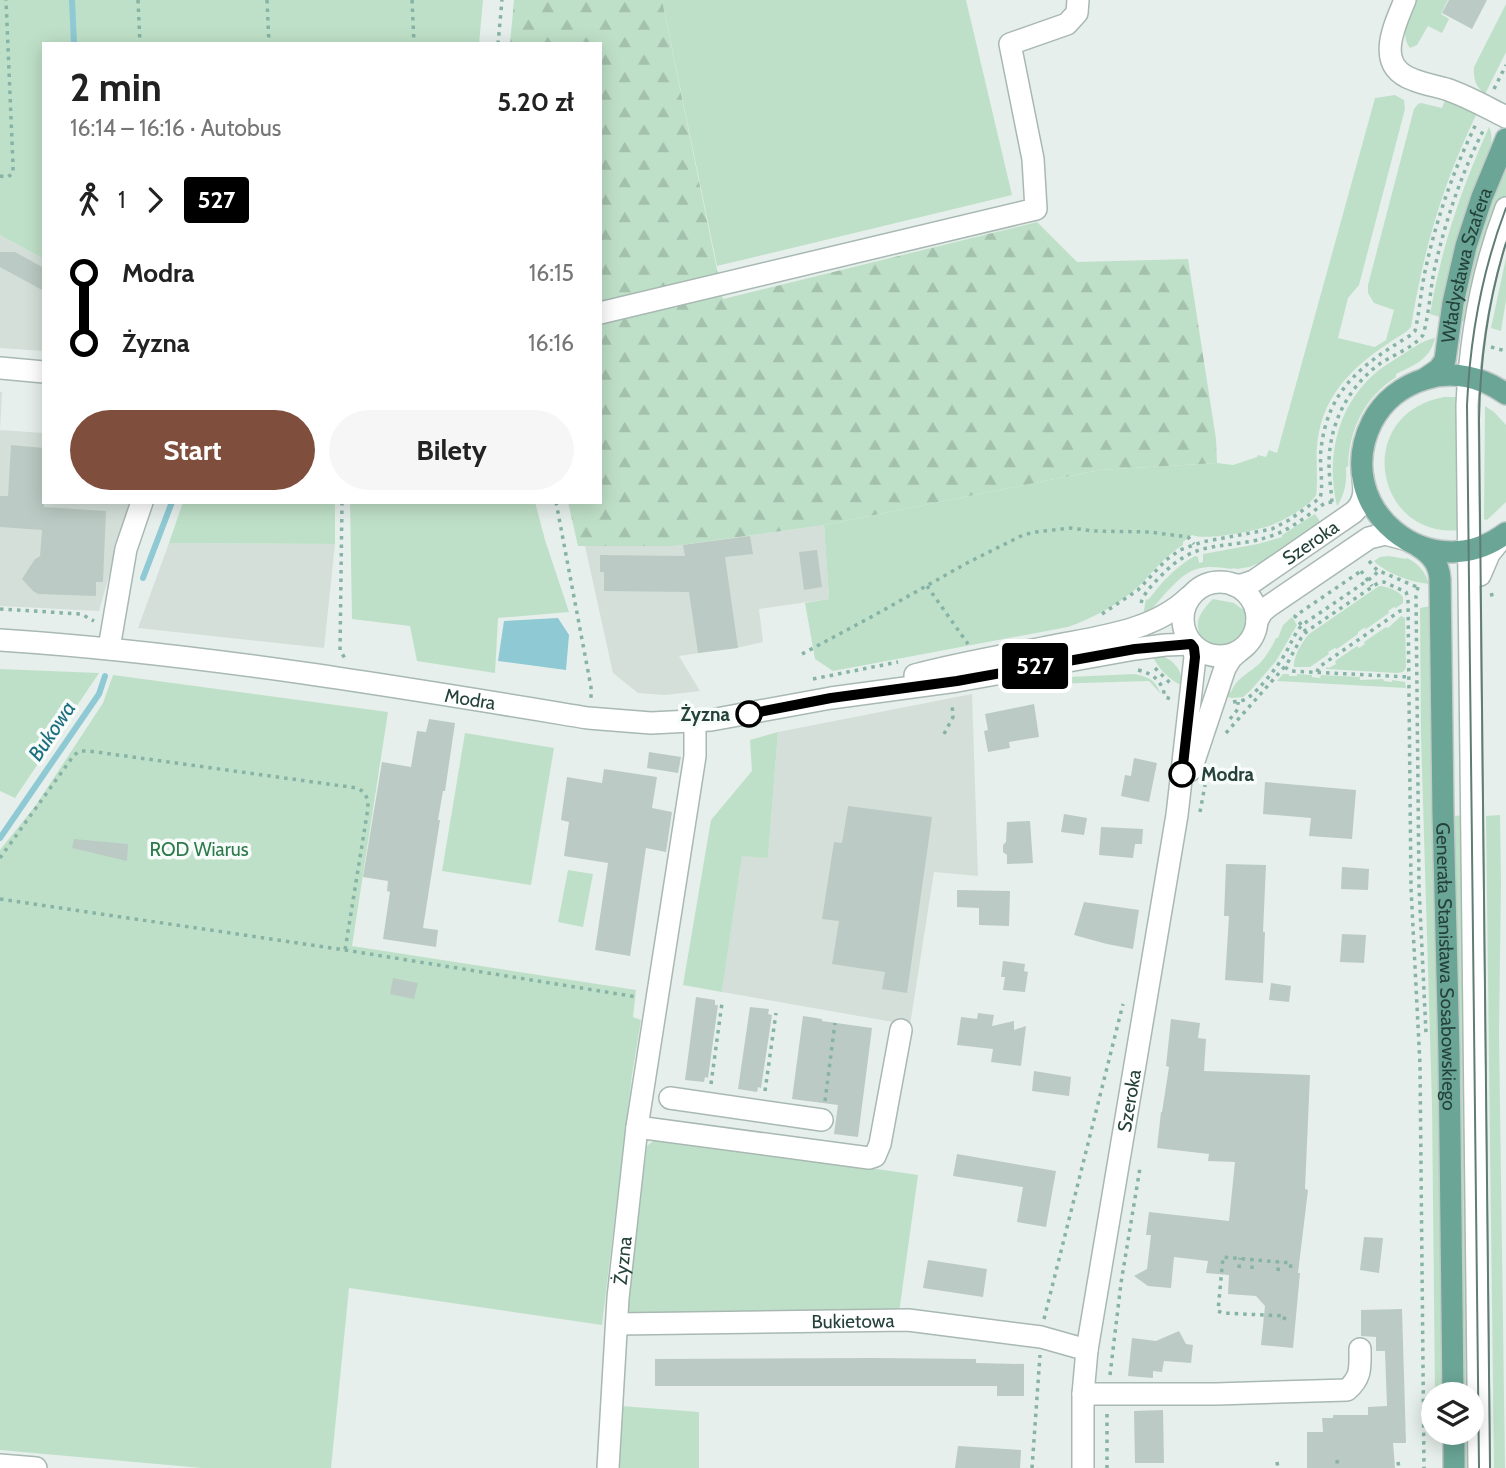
<!DOCTYPE html>
<html lang="pl">
<head>
<meta charset="utf-8">
<style>
	:root { --surface:#fff; --page:#f6f6f6; --text:#222; --muted:#767676; --accent:#804e3d }
	body { margin:0; font-family:Cabin,sans-serif; background:var(--page); color:var(--text); height:100vh; display:flex; flex-direction:column; font-size:26px; white-space:nowrap }
	* { box-sizing:border-box; margin:0 }
	p { font-size:23px; color:var(--muted) }
	.icon { flex:none; width:38px; height:38px; fill:none; stroke:currentColor; stroke-width:2; stroke-linecap:round; stroke-linejoin:round }
	.map { position:relative; flex:1; overflow:hidden }
	.panel { position:absolute; left:42px; top:42px; width:560px; height:462px; display:flex; flex-direction:column; background:var(--surface); border-radius:0px; box-shadow:0 4px 18px #0003 }
	.panel>* { flex:none }
	.badge { padding:0 14px; border-radius:5px; font-size:24px; line-height:46px }
	.controls { position:absolute; left:1421px; top:1382px; display:grid; gap:14px }
	.controls a { display:grid; place-items:center; width:63px; height:63px; border-radius:50%; background:var(--surface); box-shadow:0 4px 18px #0003; font-size:35px }
	.map>.badge { position:absolute; translate:-50% -50%; box-shadow:0 0 0 4px #fff }
	.legs { display:flex; align-items:center; gap:10px; height:77px; padding:0 28px; font-size:23px }
	.legs p { margin-inline-start:auto }
	.headline { display:flex; align-items:center; justify-content:space-between; height:119px; padding:0 28px }
	h1 { font-size:38px; font-weight:700; line-height:52px }
	.action { display:flex; gap:14px; margin-top:auto; padding:14px 28px }
	.action a { flex:1; height:80px; border-radius:42px; background:var(--accent); color:#fff; font-size:28px; font-weight:700; line-height:80px; text-align:center }
	.action a+a { background:var(--page); color:var(--text) }
	ul { padding:0 28px; list-style:none }
	li { display:flex; align-items:center; gap:24px; height:70px; font-size:26px }
	li i { display:grid; place-items:center; width:10px; height:100%; margin:0 9px; background:currentColor }
	li i::after { content:''; width:18px; height:18px; margin:-9px; border:5px solid; border-radius:50%; background:var(--surface) }
	li p { margin-inline-start:auto }
	li:first-child i { background:linear-gradient(#0000 50%,currentColor 0) }
	li:last-child i { background:linear-gradient(currentColor 50%,#0000 0) }
	.map>svg:first-child { display:block }
	.built { fill:#d4dfda }
	.green { fill:#bfe0c8 }
	.forest { fill:url(#forest-firs) }
	.water { fill:#8ec9d4 }
	.lines { fill:none; stroke-linecap:round; stroke-linejoin:round }
	.stream { stroke:#8ec9d4; stroke-width:6 }
	.building { fill:#bbcac4 }
	.minor-casing { stroke:#a8b8b2; stroke-width:24 }
	.major-casing { stroke:#c2cac8; stroke-width:24 }
	.path { stroke:#86b3a5; stroke-width:3.5; stroke-dasharray:3.5 5; stroke-linecap:butt }
	.minor { stroke:#fff; stroke-width:21 }
	.major { stroke:#6aa596; stroke-width:21 }
	.tram { stroke:#5f7d75; stroke-width:2 }
	.line-1-casing { stroke:#fff; stroke-width:16 }
	.line-1 { stroke:#000; stroke-width:10 }
	.stop-1-dot { fill:#fff; stroke:#000; stroke-width:3.5 }
	.labels { text-anchor:middle; stroke-width:7; stroke-linejoin:round; paint-order:stroke }
	.street-label { font-size:19px; fill:#24423a; stroke:#f7fbf9 }
	.stop-label { font-size:19px; font-weight:bold; fill:#24423a; stroke:#f7fbf9; text-anchor:end }
	.park-label { font-size:19px; fill:#2d7a4b; stroke:#f7fbf9 }
	.water-label { font-size:21px; font-style:italic; fill:#1c6f80; stroke:#f7fbf9 }
</style>
</head>
<body>
<div class="map">
<svg width="1506" height="1468" viewBox="0 0 1506 1468">
	<defs>
		<pattern id="forest-firs" width="22" height="20" patternUnits="userSpaceOnUse" patternTransform="scale(1.75)"><rect width="22" height="20" fill="#bfe0c8"/><path d="M5 1l3.5 6h-7zM16 11l3.5 6h-7z" fill="#a4c1ad"/></pattern>
	</defs>
	<rect width="100%" height="100%" fill="#e6efeb"/>
	<path class="built" d="M0 235 44 259V351L0 348Z
		M0 392H2L0 430 44 433V502H130L99 611 0 606Z
		M824 525 829 599 759 609 763 642 741 647 679 656 700 691 665 695 638 693 613 673 585 546H674Z
		M169 543 335 544 324 648 138 628Z
		M972 694 978 876 934 872 910 1025 722 992 742 855 768 858 778 732Z"/>
	<path class="green" d="M0 0H483L479 44H44V259L0 235Z
		M662 0H966L1012 195 717 266Z
		M1414 0H1448L1441 14 1449 19 1442 33 1428 26 1417 45 1410 48C1399 34 1409 15 1414 0Z
		M1506 4V52L1485 94C1476 87 1473 79 1474 67Z
		M1395 95 1404 100 1405 109 1359 285 1348 298 1338 338 1375 347 1386 340 1394 310 1374 303 1368 293V285L1414 109 1418 104 1421 103 1442 108 1445 100 1477 113C1442 186 1424 248 1411 327L1406 332C1361 360 1322 389 1317 446 1316 457 1318 488 1316 495 1311 505 1283 521 1272 525 1256 531 1206 541 1192 535L1183 542V545C1165 556 1154 571 1139 586 1120 604 1093 618 1068 627L833 671 815 659 805 603 829 599 824 525 1100 470 1217 463 1233 465 1257 457 1258 455 1266 457 1269 450 1277 453 1375 98Z
		M1489 127C1496 141 1487 155 1482 168 1462 216 1448 265 1440 317L1430 314C1442 245 1461 190 1489 127Z
		M1506 164V198L1495 226 1470 323 1461 321 1475 252Z
		M1506 258V300L1501 331 1491 328Z
		M1435 338C1430 360 1414 365 1396 374V377C1365 397 1349 429 1348 467H1346C1347 482 1345 494 1337 506 1326 461 1336 410 1371 377 1379 369 1388 364 1397 358 1409 351 1422 340 1435 338Z
		M1444 397H1459L1461 530C1374 540 1352 414 1444 397Z
		M1485 406 1494 412 1506 425V502L1487 520 1484 519Z
		M183 502H335V544L169 543Z
		M350 502H535L545 540 569 612 498 618 495 673 417 661 410 626 352 619Z
		M1315 514 1321 523 1260 564 1259 563 1249 567 1237 569 1233 568 1232 569C1195 563 1187 570 1163 596 1156 604 1152 610 1143 616L1146 599 1148 600C1162 582 1175 567 1195 556L1198 557 1199 563 1203 562V554L1258 544 1282 537V535Z
		M1389 556 1406 559 1407 558C1419 564 1425 571 1429 584 1411 582 1387 574 1374 561L1380 557Z
		M1379 586C1387 586 1399 591 1403 597V603L1396 608 1394 607 1388 611 1389 613 1366 629 1364 628 1358 632V634L1337 649 1335 648 1328 652 1329 654 1310 667H1294C1293 657 1302 642 1309 634Z
		M1213 599 1234 603 1242 609 1244 608C1260 668 1161 647 1213 599Z
		M1430 606 1433 857 1439 1105 1442 1395H1435L1432 1104 1421 735 1420 608Z
		M1401 616 1405 618 1406 668 1403 672 1397 673 1326 669 1327 667 1329 668 1336 664 1335 661 1357 646 1359 648 1365 644 1364 642 1386 627 1388 628Z
		M1292 617 1297 625 1276 661 1251 690 1243 697 1232 698 1227 697 1229 691 1231 692C1238 676 1249 674 1261 662 1267 655 1272 647 1276 638H1278L1283 625Z
		M1152 655C1171 655 1182 668 1183 686 1169 680 1158 668 1152 655Z
		M0 669 99 673 15 798 0 791Z
		M1135 674C1151 678 1154 679 1161 694L1149 681 1047 684V682L1044 680 1068 677Z
		M1283 674H1289V676H1297V674L1312 675V677L1320 678 1321 675 1360 677V680L1383 679 1384 681 1392 682V680L1405 682 1406 688 1277 681Z
		M113 675 388 712 352 946 636 990 633 1017 641 1020 632 1075 602 1325 349 1288 331 1468H202L0 1450V850L36 805 103 703Z
		M778 732 768 858 742 856 722 992 683 985 711 820 752 771 750 740Z
		M465 733 554 748 531 885 442 871Z
		M1467 815 1474 1468H1464L1463 1433H1472V1395H1463L1460 1079 1454 888V816Z
		M1500 815 1501 882 1499 1033 1505 1468H1494L1486 816Z
		M568 870 593 874 583 927 558 922Z
		M658 1137 918 1175 899 1313 625 1317 647 1146Z
		M621 1406 699 1412V1468H617Z"/>
	<path class="forest" d="M514 0H662L723 299 1037 222 1077 262 1188 259 1216 439 1217 463 1100 470 824 525 674 546H578L568 502H600V44H510Z"/>
	<path class="water" d="M558 618 569 635 566 670 498 661 504 621Z"/>
	<g class="lines">
		<path class="stream" d="M72 0 74 44
			M143 578 172 502
			M0 838 99 694 105 676"/>
	</g>
	<path class="building" d="M1449 0H1487L1472 29 1442 13Z
		M0 252H15L44 268V291L0 267Z
		M11 445 44 448V507L106 511 103 582H96V596L38 594 33 591 22 579 35 559 40 556 42 530 0 527V496H8Z
		M750 536 753 554 725 557 738 648 698 653 689 592 604 591V572H600V555L685 556 683 545Z
		M817 550 822 587 804 590 799 552Z
		M1034 704 1039 737 1009 742 1010 748 988 752 984 731 988 730 985 714Z
		M429 719 455 723 445 791H443L438 820H440L423 928 438 930 436 947 383 939 390 892 387 891 388 881 363 877 382 762 411 767 417 731 426 732Z
		M649 752 681 757 678 773 647 768Z
		M1134 758 1157 763 1149 802 1121 796 1125 775 1131 776Z
		M604 769 657 777 652 808 672 812 666 852 646 848 630 956 595 950 608 863 564 856 569 822 561 820 567 777 602 783Z
		M1265 782 1356 790 1352 839 1309 836 1311 818 1263 814Z
		M848 806 932 817 907 993 882 989 885 972 832 964 839 921 822 919 834 842 842 843Z
		M1064 814 1087 818 1084 835 1061 832Z
		M1030 821 1033 863 1007 864V855L1003 852V845L1006 842 1007 822Z
		M1101 827 1143 829 1142 844H1135L1133 858 1099 855Z
		M74 839 128 844 127 861 72 848Z
		M1226 864 1266 865 1263 932H1265L1263 983 1225 980 1229 916H1224Z
		M1342 867 1369 869 1368 890 1341 889Z
		M957 890 1010 891 1009 926 979 925V908L957 907Z
		M1084 902 1139 910 1133 949 1107 944 1074 935Z
		M1342 934 1366 935 1364 963 1340 962Z
		M1003 961 1025 964 1024 971 1028 972 1025 992 1003 990 1005 977H1001Z
		M393 978 418 983 414 999 390 994Z
		M1271 983 1291 986 1289 1002 1269 1000Z
		M696 997 715 1000V1005H718L708 1078 705 1077 704 1082 685 1080Z
		M750 1007 769 1009 768 1014 772 1015 761 1088 758 1087 757 1092 738 1089Z
		M978 1013 994 1015 992 1026 1014 1021V1030L1026 1026 1021 1066 991 1062 993 1049 957 1045 961 1017 977 1019Z
		M803 1016 822 1019V1021L872 1028 858 1137 834 1134 838 1105 792 1099Z
		M1171 1019 1200 1023 1198 1038 1206 1039 1204 1071 1310 1075 1305 1189 1308 1190 1298 1273H1300L1293 1348 1261 1345 1265 1306 1256 1296 1228 1294 1229 1275 1206 1273 1208 1261 1174 1257 1171 1288 1148 1286 1134 1276 1147 1269 1151 1235H1146L1149 1212 1229 1221 1235 1162 1208 1161 1209 1154 1157 1148 1161 1112H1162L1169 1067 1166 1066Z
		M1034 1071 1071 1077 1069 1096 1032 1091Z
		M957 1154 1056 1171 1046 1227 1017 1222 1023 1187 953 1176Z
		M1364 1237 1383 1238 1379 1273 1360 1270Z
		M928 1260 987 1269 983 1297 923 1288Z
		M1402 1309 1406 1443H1393L1395 1468H1307V1432H1323L1322 1418H1333V1415H1368V1407L1387 1406 1385 1351H1376V1337L1361 1336V1310Z
		M1179 1331 1186 1344 1193 1345 1191 1363 1164 1361 1162 1372 1153 1371V1378L1128 1376 1132 1338 1156 1341Z
		M872 1358 976 1359V1363L1024 1364V1396H997V1386H655V1359Z
		M1163 1410 1164 1463H1135L1134 1411Z
		M958 1446 1021 1450 1020 1468H955Z"/>
	<g class="lines">
		<g class="minor-casing">
			<g id="minor">
				<path d="M1405 0C1394 27 1374 66 1414 80 1424 84 1435 86 1446 89 1467 96 1486 107 1506 117"/>
				<path d="M600 313 1036 209 1033 159 1010 44 1067 24 1077 13 1078 0"/>
				<path d="M0 368 44 372"/>
				<path d="M1480 575 1489 554 1504 535"/>
				<circle cx="1220" cy="619" r="37"/>
				<path id="s1" d="M1234 585H1242L1254 581 1354 512C1364 503 1365 492 1363 479"/>
				<path d="M1257 621 1262 612 1269 606 1369 538 1385 534 1404 539"/>
				<path id="s2" d="M0 640C198 653 393 686 588 718L651 723 711 720 831 698 957 681 1135 649 1165 645 1192 644"/>
				<path d="M109 648 126 549 142 502"/>
				<path d="M915 675C960 663 1007 655 1053 646 1099 637 1154 631 1189 597"/>
				<path d="M1191 770 1225 668 1231 658 1238 652"/>
				<path d="M670 1098 822 1120"/>
				<path d="M637 1127 869 1158 875 1156 880 1144 901 1030"/>
				<path id="s3" d="M617 1324 908 1320 1041 1337 1087 1350"/>
				<path d="M1083 1394H1216L1347 1390C1362 1377 1360 1367 1360 1349"/>
				<path d="M0 1465 36 1468"/>
				<path id="s4" d="M608 1468 618 1298 637 1127 695 756V721"/>
				<path id="s5" d="M1083 1468V1394L1087 1350 1177 815 1195 657 1192 644"/>
				<path d="M1479 1468 1467 405C1470 338 1482 271 1506 208"/>
			</g>
		</g>
		<g class="major-casing">
			<g id="major">
				<path id="s6" d="M1426 378 1439 369 1445 360 1453 303 1466 246 1482 197 1506 139"/>
				<path d="M1506 394C1482 377 1453 370 1425 379 1402 386 1383 401 1372 422 1329 508 1430 590 1506 533"/>
				<path id="s7" d="M1418 546C1432 555 1439 564 1440 579L1443 813 1449 1053 1453 1395"/>
				<path d="M1454 1433V1468"/>
			</g>
		</g>
		<path class="path" d="M138 0 140 44
			M267 0 269 44
			M412 0 414 44
			M498 44 502 0
			M1494 89 1506 65
			M0 176 8 177 13 173V165L6 0
			M1491 347 1506 351
			M342 502 340 650 346 660
			M556 502 591 687V698
			M1332 502C1331 489 1329 476 1329 464 1329 425 1347 389 1378 365 1392 355 1412 349 1423 335 1429 315 1430 292 1434 271 1445 222 1461 174 1484 129
			M1369 561 1377 570 1417 587
			M1361 571 1372 586
			M927 586 968 644
			M1418 587 1416 596 1419 887 1426 1033
			M1490 595 1498 594
			M1141 603C1144 593 1152 585 1160 577 1198 535 1228 552 1274 535 1293 528 1309 514 1325 503L1332 502
			M0 609 81 614 94 621
			M1102 614 1138 590 1166 560 1180 550 1202 542 1272 529 1289 520 1320 498C1324 486 1319 464 1321 449 1328 388 1363 364 1411 335L1415 331C1420 310 1421 288 1426 267 1437 217 1454 169 1476 124
			M1306 632 1295 616 1361 571
			M802 654 873 616 967 563 1023 535 1036 532 1070 528 1094 531 1149 532 1188 537 1194 544
			M1285 667 1290 671 1409 677
			M1155 668 1172 685
			M1138 670C1154 674 1162 681 1165 697L1171 699
			M1317 672 1319 667 1400 611 1408 610
			M813 679 898 662
			M1233 702C1239 701 1244 701 1249 697 1260 689 1278 666 1285 654 1291 644 1294 634 1302 625L1374 576 1378 571
			M1230 719 1238 709V702
			M1226 733 1287 664 1301 638 1307 631 1378 583 1384 582 1406 592 1408 598 1411 888 1420 1065 1424 1468
			M944 734 953 717 952 703
			M1200 812 1205 785
			M0 858 74 755 80 751H89L357 788C366 792 368 798 368 808L345 950
			M0 899 345 950 637 997
			M711 1084 722 1003
			M765 1091 776 1013
			M825 1101 835 1023
			M1239 1268 1240 1258
			M1252 1269V1259
			M1278 1271 1279 1262
			M1044 1319 1123 1004
			M1284 1320 1285 1316 1223 1313 1218 1311 1223 1257 1291 1263 1290 1272
			M1110 1375 1121 1283 1140 1168
			M1432 1397V1435
			M1107 1414V1468
			M1337 1460 1338 1468
			M1277 1462 1278 1468
			M1398 1462 1399 1468
			M1032 1468 1040 1355"/>
		<use href="#minor" class="minor"/>
		<use href="#major" class="major"/>
		<path class="tram" d="M1479 1468 1467 405C1470 338 1482 271 1506 208
			M1490 1468 1479 420C1480 360 1488 301 1506 243"/>
	</g>
	<g class="lines">
		<g class="line-1-casing">
			<path id="line-1" d="M749 714 831 698 957 681 1135 649 1191 644 1194 648 1195 657 1182 774"/>
		</g>
		<use href="#line-1" class="line-1"/>
	</g>
	<g class="stop-1-dot">
		<circle cx="749" cy="714" r="12"/>
		<circle cx="1182" cy="774" r="12"/>
	</g>
	<g class="labels">
		<g class="street-label">
			<text dy="7" stroke="none"><textPath href="#s6" startOffset="124">Władysława Szafera</textPath></text>
			<text dy="7" stroke="none"><textPath href="#s1" startOffset="89">Szeroka</textPath></text>
			<text dy="7" stroke="none"><textPath href="#s2" startOffset="474">Modra</textPath></text>
			<text dy="7" stroke="none"><textPath href="#s7" startOffset="429">Generała Stanisława Sosabowskiego</textPath></text>
			<text dy="7" stroke="none"><textPath href="#s5" startOffset="371">Szeroka</textPath></text>
			<text dy="7" stroke="none"><textPath href="#s4" startOffset="208">Żyzna</textPath></text>
			<text dy="7" stroke="none"><textPath href="#s3" startOffset="236">Bukietowa</textPath></text>
		</g>
		<g class="stop-label">
			<text x="730" y="721">Żyzna</text>
			<text x="1201" y="781" text-anchor="start">Modra</text>
		</g>
		<g class="park-label">
			<text x="199" y="856">ROD Wiarus</text>
		</g>
		<g class="water-label">
			<text transform="translate(52 731) rotate(-56)" y="7">Bukowa</text>
		</g>
	</g>
</svg>
<div class="controls">
<a><svg class="icon" aria-label="layers" viewBox="0 0 24 24"><path d="M12 4l9 5-9 5-9-5zM3 14l9 5 9-5"/></svg></a>
</div>
<b class="badge" style="left:1035px;top:666px;background:#000;color:#fff">527</b>
<section class="panel">
<div class="headline"><div><h1>2 min</h1><p>16:14 – 16:16 · Autobus</p></div><b>5.20 zł</b></div>
<div class="legs"><svg class="icon" aria-label="walk" viewBox="0 0 24 24"><circle cx="13" cy="4" r="2"/><path d="M13 8l-2 6 4 7M11 14l-3 7M7 12l3-4h3l4 4"/></svg>1<svg class="icon" aria-label="forward" viewBox="0 0 24 24"><path d="M9 5l7 7-7 7"/></svg><b class="badge" style="background:#000;color:#fff">527</b></div>
<ul>
<li><i style="color:#000"></i><b>Modra</b><p>16:15</p></li>
<li><i style="color:#000"></i><b>Żyzna</b><p>16:16</p></li>
</ul>
<div class="action"><a>Start</a><a>Bilety</a></div>
</section>
</div>
</body>
</html>
